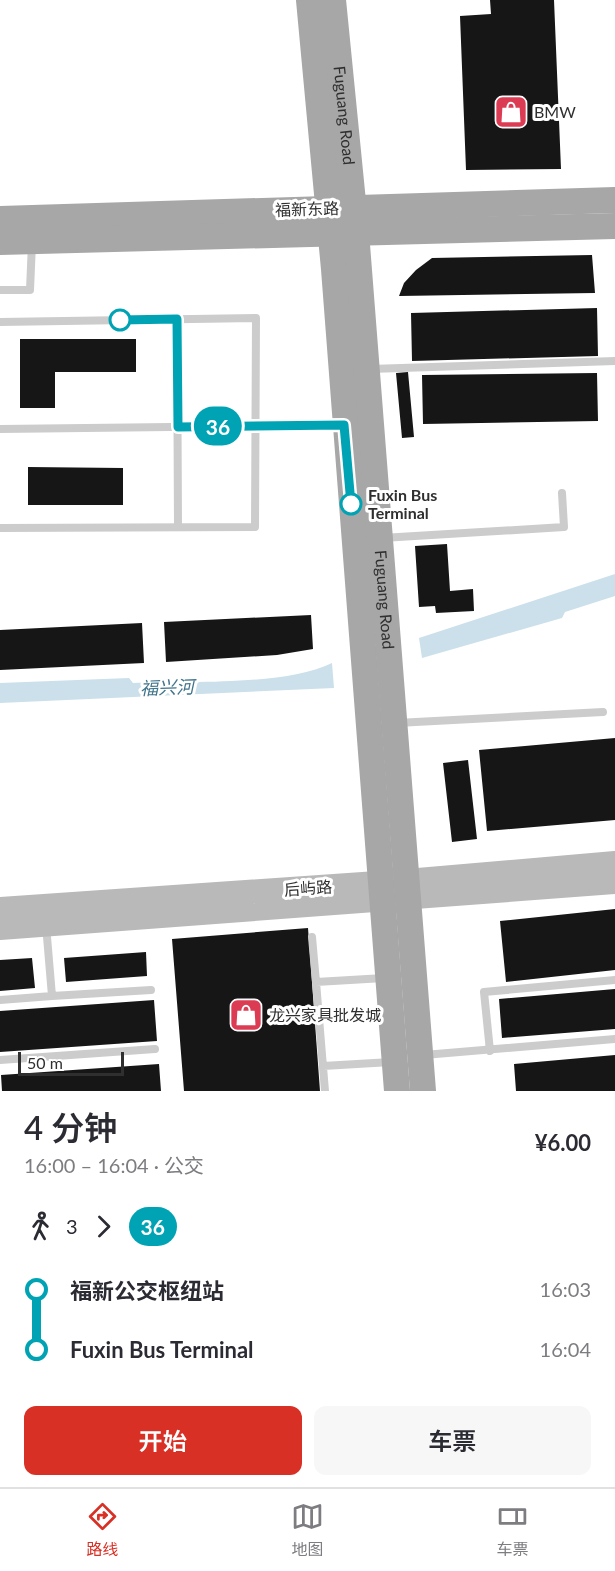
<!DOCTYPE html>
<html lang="zh">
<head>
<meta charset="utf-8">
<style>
	:root { --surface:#fff; --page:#f7f7f7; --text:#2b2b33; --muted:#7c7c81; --line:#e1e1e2; --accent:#d93025 }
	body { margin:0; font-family:Lato,"Noto Sans SC",sans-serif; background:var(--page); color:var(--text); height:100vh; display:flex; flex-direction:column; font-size:22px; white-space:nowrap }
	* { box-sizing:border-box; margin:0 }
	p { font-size:20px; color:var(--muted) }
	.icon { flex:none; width:33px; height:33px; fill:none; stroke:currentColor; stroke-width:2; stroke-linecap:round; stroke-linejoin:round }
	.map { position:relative; height:1091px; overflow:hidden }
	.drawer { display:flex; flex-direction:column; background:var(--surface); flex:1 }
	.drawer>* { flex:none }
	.badge { padding:0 12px; border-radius:20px; font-size:21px; line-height:39px }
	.scale { position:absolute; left:18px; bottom:15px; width:106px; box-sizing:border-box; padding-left:6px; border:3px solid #2f2f2f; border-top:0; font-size:16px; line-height:21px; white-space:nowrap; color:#2f2f2f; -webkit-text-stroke:4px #fff; paint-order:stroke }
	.map>.badge { position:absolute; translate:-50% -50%; box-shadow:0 0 0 3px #fff }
	.legs { display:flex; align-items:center; gap:9px; height:66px; padding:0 24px; font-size:20px }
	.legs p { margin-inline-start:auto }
	.summary { display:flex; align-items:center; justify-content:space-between; height:102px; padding:0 24px }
	h1 { font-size:33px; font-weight:600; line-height:45px }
	.button { display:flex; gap:12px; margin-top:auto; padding:12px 24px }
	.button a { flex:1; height:69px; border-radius:12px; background:var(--accent); color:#fff; font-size:24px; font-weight:600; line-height:69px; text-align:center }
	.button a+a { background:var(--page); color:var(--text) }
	ul { padding:0 24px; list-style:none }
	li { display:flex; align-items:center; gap:21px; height:60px; font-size:22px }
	li i { display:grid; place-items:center; width:9px; height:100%; margin:0 8px; background:currentColor }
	li i::after { content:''; width:15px; height:15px; margin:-8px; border:4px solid; border-radius:50%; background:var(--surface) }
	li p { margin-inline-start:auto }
	li:first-child i { background:linear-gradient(#0000 50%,currentColor 0) }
	li:last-child i { background:linear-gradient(currentColor 50%,#0000 0) }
	.dock { display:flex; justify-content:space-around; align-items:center; height:84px; border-top:2px solid var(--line); background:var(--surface); font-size:16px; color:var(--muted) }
	.dock a { display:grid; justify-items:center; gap:3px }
	.dock .on { color:var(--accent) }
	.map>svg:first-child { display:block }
	.water { fill:#cbe0ea }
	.building { fill:#161616 }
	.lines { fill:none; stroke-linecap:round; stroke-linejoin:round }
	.service { stroke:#ccc; stroke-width:8 }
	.secondary { stroke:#b9b9b9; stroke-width:24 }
	.primary { stroke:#a7a7a7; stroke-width:26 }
	.line-1-casing { stroke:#fff; stroke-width:14 }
	.line-1 { stroke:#00a3b4; stroke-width:9 }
	.stop-1-dot { fill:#fff; stroke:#00a3b4; stroke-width:3 }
	.labels { text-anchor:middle; stroke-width:6; stroke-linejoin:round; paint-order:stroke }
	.poi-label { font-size:16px; fill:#2f2f2f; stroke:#fff; text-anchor:start }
	.street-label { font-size:16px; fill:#2f2f2f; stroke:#fff }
	.stop-label { font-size:16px; font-weight:bold; fill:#2f2f2f; stroke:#fff; text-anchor:start }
	.water-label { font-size:18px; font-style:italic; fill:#41758c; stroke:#fff }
</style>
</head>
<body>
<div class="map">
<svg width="615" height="1091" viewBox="0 0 615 1091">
	<rect width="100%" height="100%" fill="#fff"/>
	<path class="water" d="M615 574V596L565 612 562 618 422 658 419 638Z
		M332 663 334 688 0 703V683L129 678 133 683C186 681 287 686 332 663Z"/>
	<path class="building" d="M490 0H554L561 169 466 170 460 16 491 14Z
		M592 255 595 293 399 296 404 283 416 270 432 258Z
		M597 308 598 356 412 361 411 313Z
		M20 339H136V372H55V408H20Z
		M408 372 414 437 402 438 396 373Z
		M597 373 598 421 423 424 422 375Z
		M28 467 123 468V505H28Z
		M447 544 450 591 473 589 474 611 436 613 435 606 419 607 415 546Z
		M311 615 313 649 277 655 166 662 164 622Z
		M142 623 144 663 0 670V630Z
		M615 738V820L487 831 479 750Z
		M468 760 477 839 452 842 443 763Z
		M615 909V970L506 982 500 921Z
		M308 928 320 1091H184L172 939Z
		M146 952 147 976 66 982 64 958Z
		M32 958 35 988 0 991V960Z
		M615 989V1029L502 1038 499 999Z
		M154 1000 157 1041 0 1052V1011Z
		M615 1055V1091H516L514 1064Z
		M159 1064 161 1091H2L1 1075Z"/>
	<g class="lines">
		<path class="service" d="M0 290H30L32 243
			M177 319 178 527
			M0 322 256 318 255 527 0 528
			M370 369 615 361
			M0 429 343 425
			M382 538 564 527 562 493
			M397 723 603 712
			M312 937 316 982
			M52 996 151 990
			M0 1000 52 996 46 925
			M490 1051 484 992 615 980
			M424 1055 615 1039
			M0 1060 155 1049
			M323 1066 391 1062
			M325 1091 316 982 384 978"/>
		<path class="secondary" d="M0 909 406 881 615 863
			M0 928 615 882"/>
		<g class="primary">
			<path d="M309 0 334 269 397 1091"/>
			<path id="s1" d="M333 0 356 232 423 1091"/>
			<path d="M0 219 615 200"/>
			<path d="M0 242 615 226"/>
		</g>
	</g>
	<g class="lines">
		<g class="line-1-casing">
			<path id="line-1" d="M120 320 177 319 178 427 344 425 351 504"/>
		</g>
		<use href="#line-1" class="line-1"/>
	</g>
	<defs>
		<g id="shop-square" transform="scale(1.725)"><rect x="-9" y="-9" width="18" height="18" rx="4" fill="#db3c53" stroke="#fff"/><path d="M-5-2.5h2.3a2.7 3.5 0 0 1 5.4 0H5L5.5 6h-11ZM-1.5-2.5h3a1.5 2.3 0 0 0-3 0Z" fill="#fff"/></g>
	</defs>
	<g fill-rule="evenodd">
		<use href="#shop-square" x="511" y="112"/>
		<use href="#shop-square" x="246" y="1015"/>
	</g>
	<g class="stop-1-dot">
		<circle cx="120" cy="320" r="10"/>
		<circle cx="351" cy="504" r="10"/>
	</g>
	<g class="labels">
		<g class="poi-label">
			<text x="534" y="118">BMW</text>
			<text x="269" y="1021">龙兴家具批发城</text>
		</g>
		<g class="street-label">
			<text dy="6" stroke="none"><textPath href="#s1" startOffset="116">Fuguang Road</textPath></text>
			<text transform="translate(307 209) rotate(-2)" y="6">福新东路</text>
			<text dy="6" stroke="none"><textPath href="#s1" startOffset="602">Fuguang Road</textPath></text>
			<text transform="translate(308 888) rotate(-4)" y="6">后屿路</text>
		</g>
		<g class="stop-label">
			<text x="368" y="501">Fuxin Bus<tspan x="368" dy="18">Terminal</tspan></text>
		</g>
		<g class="water-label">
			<text transform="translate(167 688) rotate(-2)" y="6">福兴河</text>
		</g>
	</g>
</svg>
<div class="scale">50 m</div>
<b class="badge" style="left:218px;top:426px;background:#00a3b4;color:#fff">36</b>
</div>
<section class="drawer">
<div class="summary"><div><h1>4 分钟</h1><p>16:00 – 16:04 · 公交</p></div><b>¥6.00</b></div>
<div class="legs"><svg class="icon" aria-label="walk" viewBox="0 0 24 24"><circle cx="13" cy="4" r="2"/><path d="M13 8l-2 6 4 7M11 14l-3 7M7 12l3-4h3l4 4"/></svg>3<svg class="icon" aria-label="forward" viewBox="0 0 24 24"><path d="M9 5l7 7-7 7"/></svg><b class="badge" style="background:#00a3b4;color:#fff">36</b></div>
<ul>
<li><i style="color:#00a3b4"></i><b>福新公交枢纽站</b><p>16:03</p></li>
<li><i style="color:#00a3b4"></i><b>Fuxin Bus Terminal</b><p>16:04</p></li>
</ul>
<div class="button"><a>开始</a><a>车票</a></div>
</section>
<nav class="dock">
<a class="on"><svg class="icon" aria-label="directions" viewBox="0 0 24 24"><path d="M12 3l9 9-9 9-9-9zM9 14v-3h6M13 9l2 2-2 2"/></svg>路线</a>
<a><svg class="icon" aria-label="map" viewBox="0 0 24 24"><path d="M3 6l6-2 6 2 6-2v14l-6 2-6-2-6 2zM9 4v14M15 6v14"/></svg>地图</a>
<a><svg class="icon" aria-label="tickets" viewBox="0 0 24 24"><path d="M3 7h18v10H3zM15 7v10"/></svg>车票</a>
</nav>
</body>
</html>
